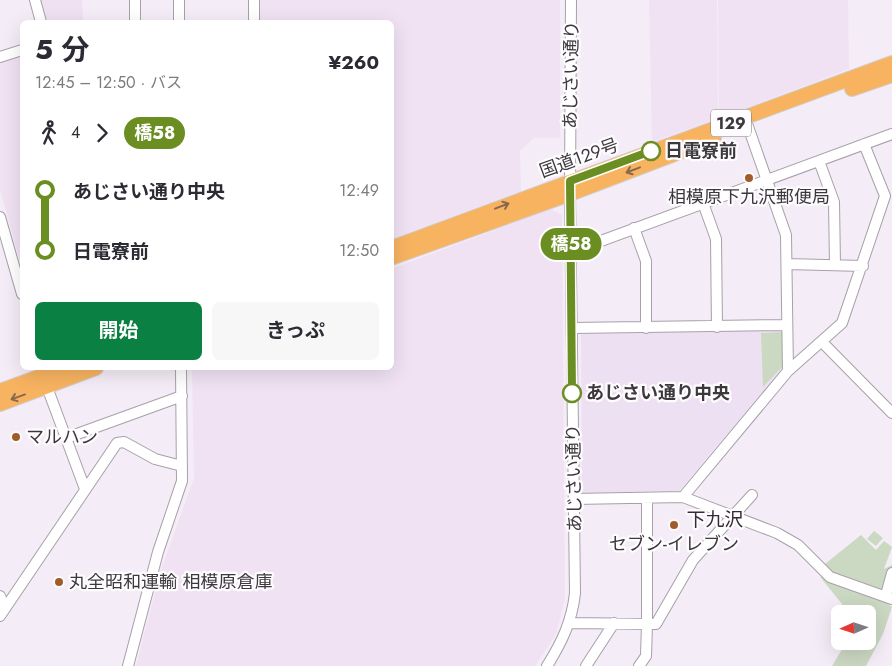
<!DOCTYPE html>
<html lang="ja">
<head>
<meta charset="utf-8">
<style>
	:root { --surface:#fff; --page:#f7f7f7; --text:#2b2b33; --muted:#7c7c81; --accent:#0b8043 }
	body { margin:0; font-family:Jost,"Noto Sans JP",sans-serif; background:var(--page); color:var(--text); height:100vh; display:flex; flex-direction:column; font-size:19px; white-space:nowrap }
	* { box-sizing:border-box; margin:0 }
	p { font-size:16px; color:var(--muted) }
	.icon { flex:none; width:28px; height:28px; fill:none; stroke:currentColor; stroke-width:2; stroke-linecap:round; stroke-linejoin:round }
	.map { position:relative; flex:1; overflow:hidden }
	.panel { position:absolute; left:20px; top:20px; width:374px; height:350px; display:flex; flex-direction:column; background:var(--surface); border-radius:8px; box-shadow:0 5px 20px #0002 }
	.panel>* { flex:none }
	.badge { padding:0 10px; border-radius:16px; font-size:18px; line-height:32px }
	.needle { width:32px; rotate:267deg }
	.buttons { position:absolute; left:831px; top:605px; display:grid; gap:10px }
	.buttons a { display:grid; place-items:center; width:45px; height:45px; border-radius:8px; background:var(--surface); box-shadow:0 5px 20px #0002; font-size:25px }
	.map>.badge { position:absolute; translate:-50% -50%; box-shadow:0 0 0 2px #fff }
	.legs { display:flex; align-items:center; gap:8px; height:55px; padding:0 15px; font-size:16px }
	.legs p { margin-inline-start:auto }
	.overview { display:flex; align-items:center; justify-content:space-between; height:85px; padding:0 15px }
	h1 { font-size:28px; font-weight:700; line-height:38px }
	.cta { display:flex; gap:10px; margin-top:auto; padding:10px 15px }
	.cta a { flex:1; height:58px; border-radius:8px; background:var(--accent); color:#fff; font-size:20px; font-weight:700; line-height:58px; text-align:center }
	.cta a+a { background:var(--page); color:var(--text) }
	ul { padding:0 15px; list-style:none }
	li { display:flex; align-items:center; gap:18px; height:60px; font-size:19px }
	li i { display:grid; place-items:center; width:8px; height:100%; margin:0 6px; background:currentColor }
	li i::after { content:''; width:12px; height:12px; margin:-6px; border:4px solid; border-radius:50%; background:var(--surface) }
	li p { margin-inline-start:auto }
	li:first-child i { background:linear-gradient(#0000 50%,currentColor 0) }
	li:last-child i { background:linear-gradient(currentColor 50%,#0000 0) }
	.map>svg:first-child { display:block }
	.commercial { fill:#eee0f3 }
	.built { fill:#f0e2f3 }
	.education { fill:#efe0f2 }
	.green { fill:#cbd8c2 }
	.lines { fill:none; stroke-linecap:round; stroke-linejoin:round }
	.minor-casing { stroke:#a8a0a9; stroke-width:12 }
	.highway-casing { stroke:#d0cfd0; stroke-width:16 }
	.minor { stroke:#fff; stroke-width:10 }
	.highway { stroke:#f8b361; stroke-width:14 }
	.oneway { stroke:#876a4b }
	.line-1-casing { stroke:#fff; stroke-width:11 }
	.line-1 { stroke:#6b8e23; stroke-width:8 }
	.stop-1-dot { fill:#fff; stroke:#6b8e23; stroke-width:2.5 }
	.poi-dot { fill:#a05d2c; stroke:#fefcfe; stroke-width:2 }
	.labels { text-anchor:middle; stroke-width:4.5; stroke-linejoin:round; paint-order:stroke }
	.shield { fill:#fefcfe; stroke:#767477; stroke-width:1 }
	.shield-label { font-size:16px; font-weight:bold; fill:#3c393d }
	.street-label { font-size:18px; fill:#3c393d; stroke:#fefcfe }
	.stop-label { font-size:18px; font-weight:bold; fill:#3c393d; stroke:#fefcfe; text-anchor:start }
	.poi-label { font-size:18px; fill:#3c393d; stroke:#fefcfe }
	.neighbourhood-label { font-size:19px; fill:#332c34; stroke:#fefcfe }
</style>
</head>
<body>
<div class="map">
<svg width="892" height="666" viewBox="0 0 892 666">
	<rect width="100%" height="100%" fill="#f4ecf6"/>
	<path class="commercial" d="M785 330 786 365 679 491 582 493 581 334Z"/>
	<path class="built" d="M258 0H560V138H534L520 151 521 191 391 239V22H258Z
		M649 0H717L718 118 652 142Z
		M718 0H848L849 69 719 118Z
		M22 56V268L0 190V63Z
		M551 209 562 215 565 599 556 634 535 666H136L160 573 194 478 192 368H391V269Z"/>
	<path class="education" d="M39 0H82L83 22H44Z"/>
	<path class="green" d="M783 332 784 365 763 387 761 333Z
		M874 531 883 538 876 546 867 539Z
		M861 535 876 550 884 541 892 547 884 569 892 565V589L876 594 892 607 883 634 866 666H832L847 641H868V614H841L842 604 821 578 825 564Z"/>
	<g class="lines">
		<g class="minor-casing">
			<path id="minor" d="M35 0 41 22
				M179 0V22
				M254 0V22
				M135 22V0
				M0 57 22 50
				M745 118 786 235 788 371
				M819 161 834 202 835 265
				M703 203 716 239 717 327
				M0 217 22 294
				M634 228 646 261V328
				M571 252 892 134
				M787 264 863 266
				M572 328 787 325
				M822 342 892 413
				M44 368 47 387 85 489
				M66 438 182 396
				M683 497 788 371 842 323 885 196 864 144
				M574 499 683 497 777 533 798 545 830 577 892 599
				M886 595 892 573
				M0 596 5 608
				M0 616 117 443 124 442 155 459 182 466
				M570 623 656 624 693 560 752 495
				M128 666 158 552 182 481 181 368
				M547 666C562 642 572 621 575 593L570 194 571 0
				M586 666 614 623
				M639 666 646 656 647 624V498"/>
		</g>
		<g class="highway-casing">
			<path id="highway" d="M852 89 892 75
				M391 248 892 63
				M391 258 570 194 714 139
				M0 391 63 368
				M0 404 96 368"/>
		</g>
		<use href="#minor" class="minor"/>
		<use href="#highway" class="highway"/>
	</g>
	<defs><path id="oneway-shaft" d="M-6 0H5M1.5-3L5.5 0L1.5 3" fill="none" stroke-width="1.6" stroke-linecap="round" stroke-linejoin="round" transform="scale(1.25)"/></defs>
	<g class="oneway">
		<use href="#oneway-shaft" transform="translate(633 170) rotate(159)"/>
		<use href="#oneway-shaft" transform="translate(502 206) rotate(-21)"/>
		<use href="#oneway-shaft" transform="translate(18 397) rotate(160)"/>
	</g>
	<g class="lines">
		<g class="line-1-casing">
			<path id="line-1" d="M572 393 570 181 651 151"/>
		</g>
		<use href="#line-1" class="line-1"/>
	</g>
	<g class="stop-1-dot">
		<circle cx="651" cy="151" r="9"/>
		<circle cx="572" cy="393" r="9"/>
	</g>
	<g class="poi-dot">
		<circle cx="749" cy="178" r="5"/>
		<circle cx="16" cy="437" r="5"/>
		<circle cx="674" cy="525" r="5"/>
		<circle cx="59" cy="582" r="5"/>
	</g>
	<g class="labels">
		<rect class="shield" x="711" y="109.5" width="40" height="27" rx="4"/>
		<g class="shield-label">
			<text x="731" y="129">129</text>
		</g>
		<g class="street-label">
			<text transform="translate(571 75) rotate(-89)" y="6">あじさい通り</text>
			<text transform="translate(579 158) rotate(-20)" y="6">国道129号</text>
			<text transform="translate(574 478) rotate(-91)" y="6">あじさい通り</text>
		</g>
		<g class="stop-label">
			<text x="665" y="157">日電寮前</text>
			<text x="586" y="399">あじさい通り中央</text>
		</g>
		<g class="poi-label">
			<text x="749" y="203">相模原下九沢郵便局</text>
			<text x="26" y="443" text-anchor="start">マルハン</text>
			<text x="674" y="550">セブン-イレブン</text>
			<text x="69" y="588" text-anchor="start">丸全昭和運輸 相模原倉庫</text>
		</g>
		<g class="neighbourhood-label">
			<text x="715" y="526">下九沢</text>
		</g>
	</g>
</svg>
<div class="buttons">
<a><svg class="needle" viewBox="-14 -14 28 28"><path d="M0-13l5 13h-10z" fill="#e53935"/><path d="M0 13l5-13h-10z" fill="#7c7c81"/></svg></a>
</div>
<b class="badge" style="left:571px;top:244px;background:#6b8e23;color:#fff">橋58</b>
<section class="panel">
<div class="overview"><div><h1>5 分</h1><p>12:45 – 12:50 · バス</p></div><b>¥260</b></div>
<div class="legs"><svg class="icon" aria-label="walk" viewBox="0 0 24 24"><circle cx="13" cy="4" r="2"/><path d="M13 8l-2 6 4 7M11 14l-3 7M7 12l3-4h3l4 4"/></svg>4<svg class="icon" aria-label="forward" viewBox="0 0 24 24"><path d="M9 5l7 7-7 7"/></svg><b class="badge" style="background:#6b8e23;color:#fff">橋58</b></div>
<ul>
<li><i style="color:#6b8e23"></i><b>あじさい通り中央</b><p>12:49</p></li>
<li><i style="color:#6b8e23"></i><b>日電寮前</b><p>12:50</p></li>
</ul>
<div class="cta"><a>開始</a><a>きっぷ</a></div>
</section>
</div>
</body>
</html>
